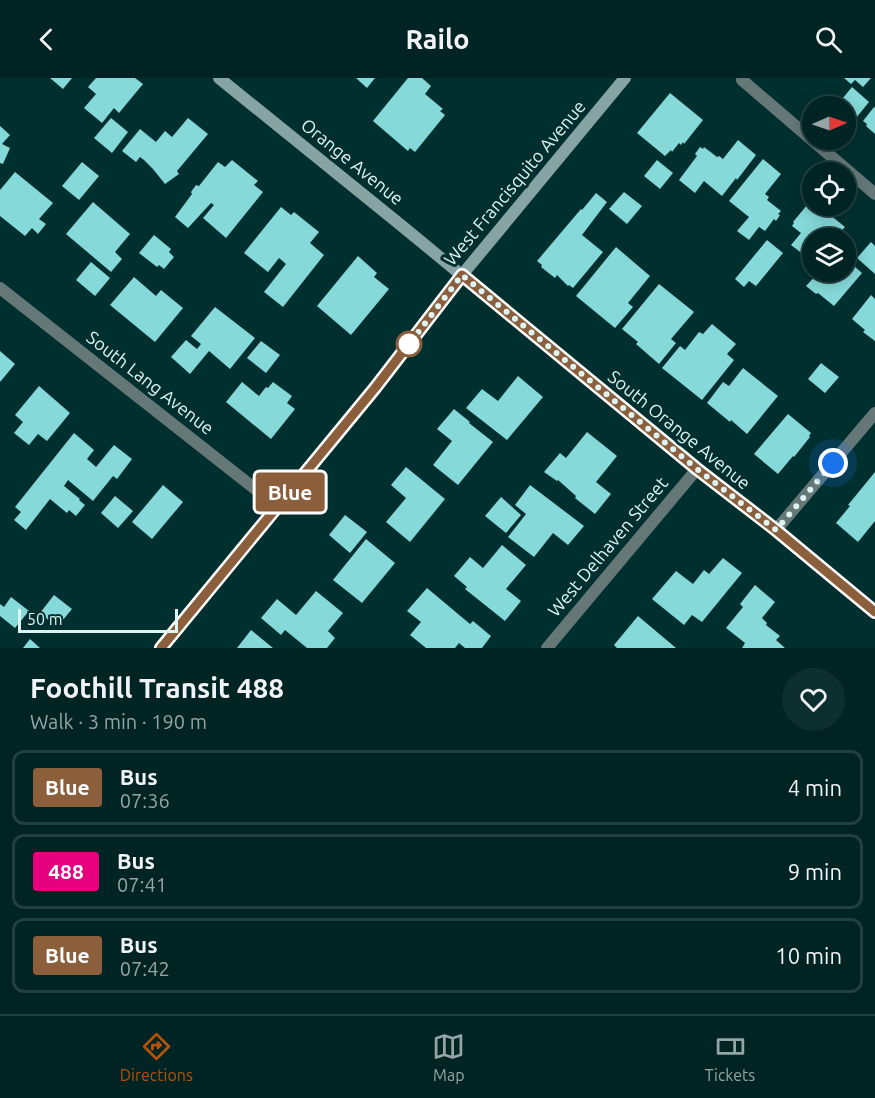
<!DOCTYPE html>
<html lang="en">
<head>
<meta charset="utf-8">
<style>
	:root { --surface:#002323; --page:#0e2f30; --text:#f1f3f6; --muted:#95a4a6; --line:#224041; --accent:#b45309 }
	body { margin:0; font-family:Ubuntu,sans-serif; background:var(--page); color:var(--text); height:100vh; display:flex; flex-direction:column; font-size:22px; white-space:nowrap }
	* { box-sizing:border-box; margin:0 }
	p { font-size:20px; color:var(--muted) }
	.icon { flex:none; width:33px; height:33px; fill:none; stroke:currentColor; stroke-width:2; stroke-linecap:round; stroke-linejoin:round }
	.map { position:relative; height:570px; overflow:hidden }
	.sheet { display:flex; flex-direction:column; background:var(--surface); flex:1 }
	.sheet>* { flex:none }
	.badge { padding:0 12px; border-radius:4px; font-size:21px; line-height:39px }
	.needle { width:39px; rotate:88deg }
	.buttons { position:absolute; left:802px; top:18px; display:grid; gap:12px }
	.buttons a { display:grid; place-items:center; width:54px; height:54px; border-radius:50%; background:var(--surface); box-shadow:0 3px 15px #0003,0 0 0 2px var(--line); font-size:30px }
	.scale { position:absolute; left:18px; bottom:15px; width:160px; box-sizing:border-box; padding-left:6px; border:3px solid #ddf4f3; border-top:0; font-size:16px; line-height:21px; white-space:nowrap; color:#ddf4f3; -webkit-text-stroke:4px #002f2f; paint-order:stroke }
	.you { position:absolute; width:30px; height:30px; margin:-15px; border:4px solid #fff; border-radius:50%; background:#1a73e8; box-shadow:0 0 0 9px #1a73e833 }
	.map>.badge { position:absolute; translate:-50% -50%; box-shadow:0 0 0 3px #fff }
	.round { display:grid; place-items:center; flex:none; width:63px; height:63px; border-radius:32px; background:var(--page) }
	.summary { display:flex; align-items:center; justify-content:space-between; height:102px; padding:0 30px }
	h1 { font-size:28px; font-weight:700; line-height:45px }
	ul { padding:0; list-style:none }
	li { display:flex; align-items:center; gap:18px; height:75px; margin:0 12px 9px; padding:0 18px; border:3px solid var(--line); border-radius:12px }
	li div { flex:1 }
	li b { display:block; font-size:22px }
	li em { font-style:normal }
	li .badge { min-width:66px; font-weight:700; text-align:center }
	header { display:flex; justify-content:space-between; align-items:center; height:78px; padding:0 30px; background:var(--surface); font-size:27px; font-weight:700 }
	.dock { display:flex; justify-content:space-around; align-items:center; height:84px; border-top:2px solid var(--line); background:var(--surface); font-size:16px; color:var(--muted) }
	.dock a { display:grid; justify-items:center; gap:3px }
	.dock .on { color:var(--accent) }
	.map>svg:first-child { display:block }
	.building { fill:#86d9d9 }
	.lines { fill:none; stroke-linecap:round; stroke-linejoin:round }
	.street { stroke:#657777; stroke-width:12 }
	.secondary { stroke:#87a4a4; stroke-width:12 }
	.line-casing { stroke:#fff; stroke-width:14 }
	.line { stroke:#8b5e3c; stroke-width:9 }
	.walk { stroke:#ddf4f3; stroke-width:6; stroke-dasharray:0 10.8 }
	.stop-dot { fill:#fff; stroke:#8b5e3c; stroke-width:3 }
	.labels { text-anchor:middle; stroke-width:6; stroke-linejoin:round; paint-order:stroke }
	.street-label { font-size:18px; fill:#ddf4f3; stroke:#002f2f }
</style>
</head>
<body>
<header><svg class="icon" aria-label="back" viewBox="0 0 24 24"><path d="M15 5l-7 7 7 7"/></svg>Railo<svg class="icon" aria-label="search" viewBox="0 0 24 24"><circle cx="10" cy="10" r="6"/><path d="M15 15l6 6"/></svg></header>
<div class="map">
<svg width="875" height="570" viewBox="0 0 875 570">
	<rect width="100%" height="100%" fill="#002f2f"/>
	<path class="building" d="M50 0H72L63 11Z
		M96 0H135L143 6 119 35 114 30 102 45 84 30 96 16 88 9Z
		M356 0H375L367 10Z
		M408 0H422L431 8 425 16 443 31 440 33 445 37 415 74 410 70 408 73 373 43Z
		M844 0H871L863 9 855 2 851 6Z
		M852 9 869 24 856 40 846 32V28H842L838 26Z
		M670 15 703 42 684 66 683 64 681 67 679 65 672 74 671 72 665 78 637 55Z
		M874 29 875 30V56L866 48 867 46 863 43Z
		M111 40 128 54 112 75 94 60Z
		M188 40 208 56 177 93 179 96 165 106 153 91 144 82 140 79 136 84 122 73 140 51 156 64 165 53 172 59Z
		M0 48 10 57 2 66 10 70 3 86 0 85Z
		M738 62 756 77 737 102 736 100 722 118 704 103 695 115 679 102 697 78 695 76 700 69 703 71 704 69 717 79 719 78 723 81Z
		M763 81 781 96 765 116 769 119 767 122 781 133 778 136 780 137 776 143 774 141 765 153 759 149 749 162 737 153 749 139 729 123Z
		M232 82 258 103 254 107 263 114 226 160 203 140 214 127 211 125 188 150 175 139 192 116 191 114 196 107 199 108 218 84 225 89Z
		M657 82 673 95 660 111 644 98Z
		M82 84 99 98 79 122 62 108Z
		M15 94 53 125 39 141 46 146 38 156 32 150 25 158 0 138V112Z
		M624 114 642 128 627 146 609 131Z
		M596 115 607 124 582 157 603 174 573 210 569 207 568 208 557 197 555 200 541 189 542 187 537 183 581 131 582 132Z
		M812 121 813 128H819L845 149 835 160H813V179L806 174 804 177 791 167 801 155 792 148 794 145 793 144Z
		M93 124 130 156 115 174 122 181 111 194 66 156Z
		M281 129 291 137 294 134 319 154 310 165 324 177 283 229 264 214 286 186 279 180 268 194 244 175Z
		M154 157 171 171 169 174 174 179 164 191 159 187 157 189 139 175Z
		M767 162 783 175 756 208 749 203 744 209 735 201Z
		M871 164 875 168V196L857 180Z
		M616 169 650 198 628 225 633 229 615 250 576 218Z
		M358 178 377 195 374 199 389 211 351 257 317 228Z
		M846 181 862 195 834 228 818 215 816 216 806 208 819 194H846Z
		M91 184 110 200 95 218 76 202Z
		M134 199 156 218 161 212 183 230 155 264 110 227Z
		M659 206 694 234 671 261 676 265 659 286 636 266 638 264 622 251Z
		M871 217 875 221V263L863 254 865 252 852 241Z
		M215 229 255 260 230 291 209 273 190 296 171 279 186 262 197 271 201 266 191 258Z
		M712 246 736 266 727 276 734 282 702 322 662 290 680 268 685 272 699 254 703 256Z
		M261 263 280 277 266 295 247 280Z
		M0 273 15 286 0 304Z
		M821 285 839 299 825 315 808 301Z
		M743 290 778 318 747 356 731 342 730 344 707 325 723 304 729 308Z
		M518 298 543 319 507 362 466 330 482 311 498 323Z
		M242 304 259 318 266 309 268 310 273 304 292 318 287 325 295 331 271 361 226 324Z
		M39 308 70 335 47 363 38 356 29 367 14 355 23 344 15 337Z
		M454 331 470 344 469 345 493 364 458 407 433 387 452 363 437 351Z
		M788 336 811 355 809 358 810 359 794 379 793 378 778 396 754 376Z
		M587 354 617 378 596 404 611 416 595 436 575 420 576 418 558 402 557 403 544 394 560 375 566 380Z
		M74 355 94 372 87 381 96 389 114 367 132 381 117 401 113 398 93 423 68 402 64 408 80 421 79 422 85 427 76 438 69 432 67 435 50 421 26 452 14 442 21 434 15 429Z
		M406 389 445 421 410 464 386 444 406 420 391 407Z
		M875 394V443L858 464 836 445 850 428 848 427Z
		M163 407 183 424 152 461 132 444Z
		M530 407 584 448 568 467 553 455 534 479 508 459 526 436 515 427Z
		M115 418 133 433 118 450 101 435Z
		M501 419 521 437 506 455 485 438Z
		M345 437 367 454 350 475 329 457Z
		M366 461 395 485 362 525 333 502Z
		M502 467 526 487 506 511 521 523 505 543 465 511 467 509 454 498 470 479 483 490Z
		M723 480 742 495 702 544 692 537 684 547 652 521 676 493 693 506 704 492 709 496Z
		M755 507 775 524 762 540 767 545 766 547 780 558 776 562 785 570H742L745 565 726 550 743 529 740 526Z
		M427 510 470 546 473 543 491 558 482 570H465L459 565 455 570H426L410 557 421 544 407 533Z
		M316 513 343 535 328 553 335 560 327 570H307L285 552 281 557 261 540 277 521 296 537Z
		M54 517 72 531 57 549 40 535Z
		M11 519 29 533 15 550 0 538V526L4 529Z
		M638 538 676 570H617L614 567Z
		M251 552 273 570H237Z
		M30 561 40 570H23Z"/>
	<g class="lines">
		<path class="street" d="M742 2 875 116
			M0 210 278 429
			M776 452 875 335
			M547 570 697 391"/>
		<path class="secondary" d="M219 0 402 148 697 391 776 452 875 534
			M161 570 375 310 462 197 625 0"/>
	</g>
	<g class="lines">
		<g class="line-casing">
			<path id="line" d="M161 570 375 310 462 197 697 391 776 452 875 534"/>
		</g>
		<use href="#line" class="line"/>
		<path class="walk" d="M409 266 404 273 462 197 697 391 776 452 833 385"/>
	</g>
	<circle class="stop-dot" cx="409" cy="266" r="12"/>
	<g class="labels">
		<g class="street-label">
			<text transform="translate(352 84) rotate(39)" y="6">Orange Avenue</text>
			<text transform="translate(515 105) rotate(-50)" y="6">West Francisquito Avenue</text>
			<text transform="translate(150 305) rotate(38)" y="6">South Lang Avenue</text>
			<text transform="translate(679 352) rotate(39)" y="6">South Orange Avenue</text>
			<text transform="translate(608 469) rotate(-50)" y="6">West Delhaven Street</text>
		</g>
	</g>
</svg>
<div class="buttons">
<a><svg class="needle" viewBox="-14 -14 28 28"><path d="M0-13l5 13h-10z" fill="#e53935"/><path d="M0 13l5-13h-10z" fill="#95a4a6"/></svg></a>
<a><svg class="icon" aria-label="locate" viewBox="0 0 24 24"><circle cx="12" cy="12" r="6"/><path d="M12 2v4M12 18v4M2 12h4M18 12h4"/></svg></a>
<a><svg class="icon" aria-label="layers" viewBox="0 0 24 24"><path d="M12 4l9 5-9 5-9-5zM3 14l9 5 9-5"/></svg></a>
</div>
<div class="scale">50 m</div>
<div class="you" style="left:833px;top:385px"></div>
<b class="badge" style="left:290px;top:414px;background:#8b5e3c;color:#fff">Blue</b>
</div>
<section class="sheet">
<div class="summary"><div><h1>Foothill Transit 488</h1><p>Walk · 3 min · 190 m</p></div><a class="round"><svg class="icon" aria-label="heart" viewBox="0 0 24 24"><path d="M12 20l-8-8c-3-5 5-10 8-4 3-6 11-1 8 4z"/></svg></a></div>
<ul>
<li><span class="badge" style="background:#8b5e3c;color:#fff">Blue</span><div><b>Bus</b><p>07:36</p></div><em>4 min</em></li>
<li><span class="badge" style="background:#e6007e;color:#fff">488</span><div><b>Bus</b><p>07:41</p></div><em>9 min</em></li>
<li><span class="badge" style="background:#8b5e3c;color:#fff">Blue</span><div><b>Bus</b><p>07:42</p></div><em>10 min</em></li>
</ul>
</section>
<nav class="dock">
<a class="on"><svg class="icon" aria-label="directions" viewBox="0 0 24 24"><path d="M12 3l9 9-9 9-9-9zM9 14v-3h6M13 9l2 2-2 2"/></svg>Directions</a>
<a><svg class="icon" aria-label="map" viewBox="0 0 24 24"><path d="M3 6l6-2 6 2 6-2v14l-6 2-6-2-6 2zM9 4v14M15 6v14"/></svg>Map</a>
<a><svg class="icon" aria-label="tickets" viewBox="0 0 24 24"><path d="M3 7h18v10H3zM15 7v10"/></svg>Tickets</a>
</nav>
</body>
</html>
